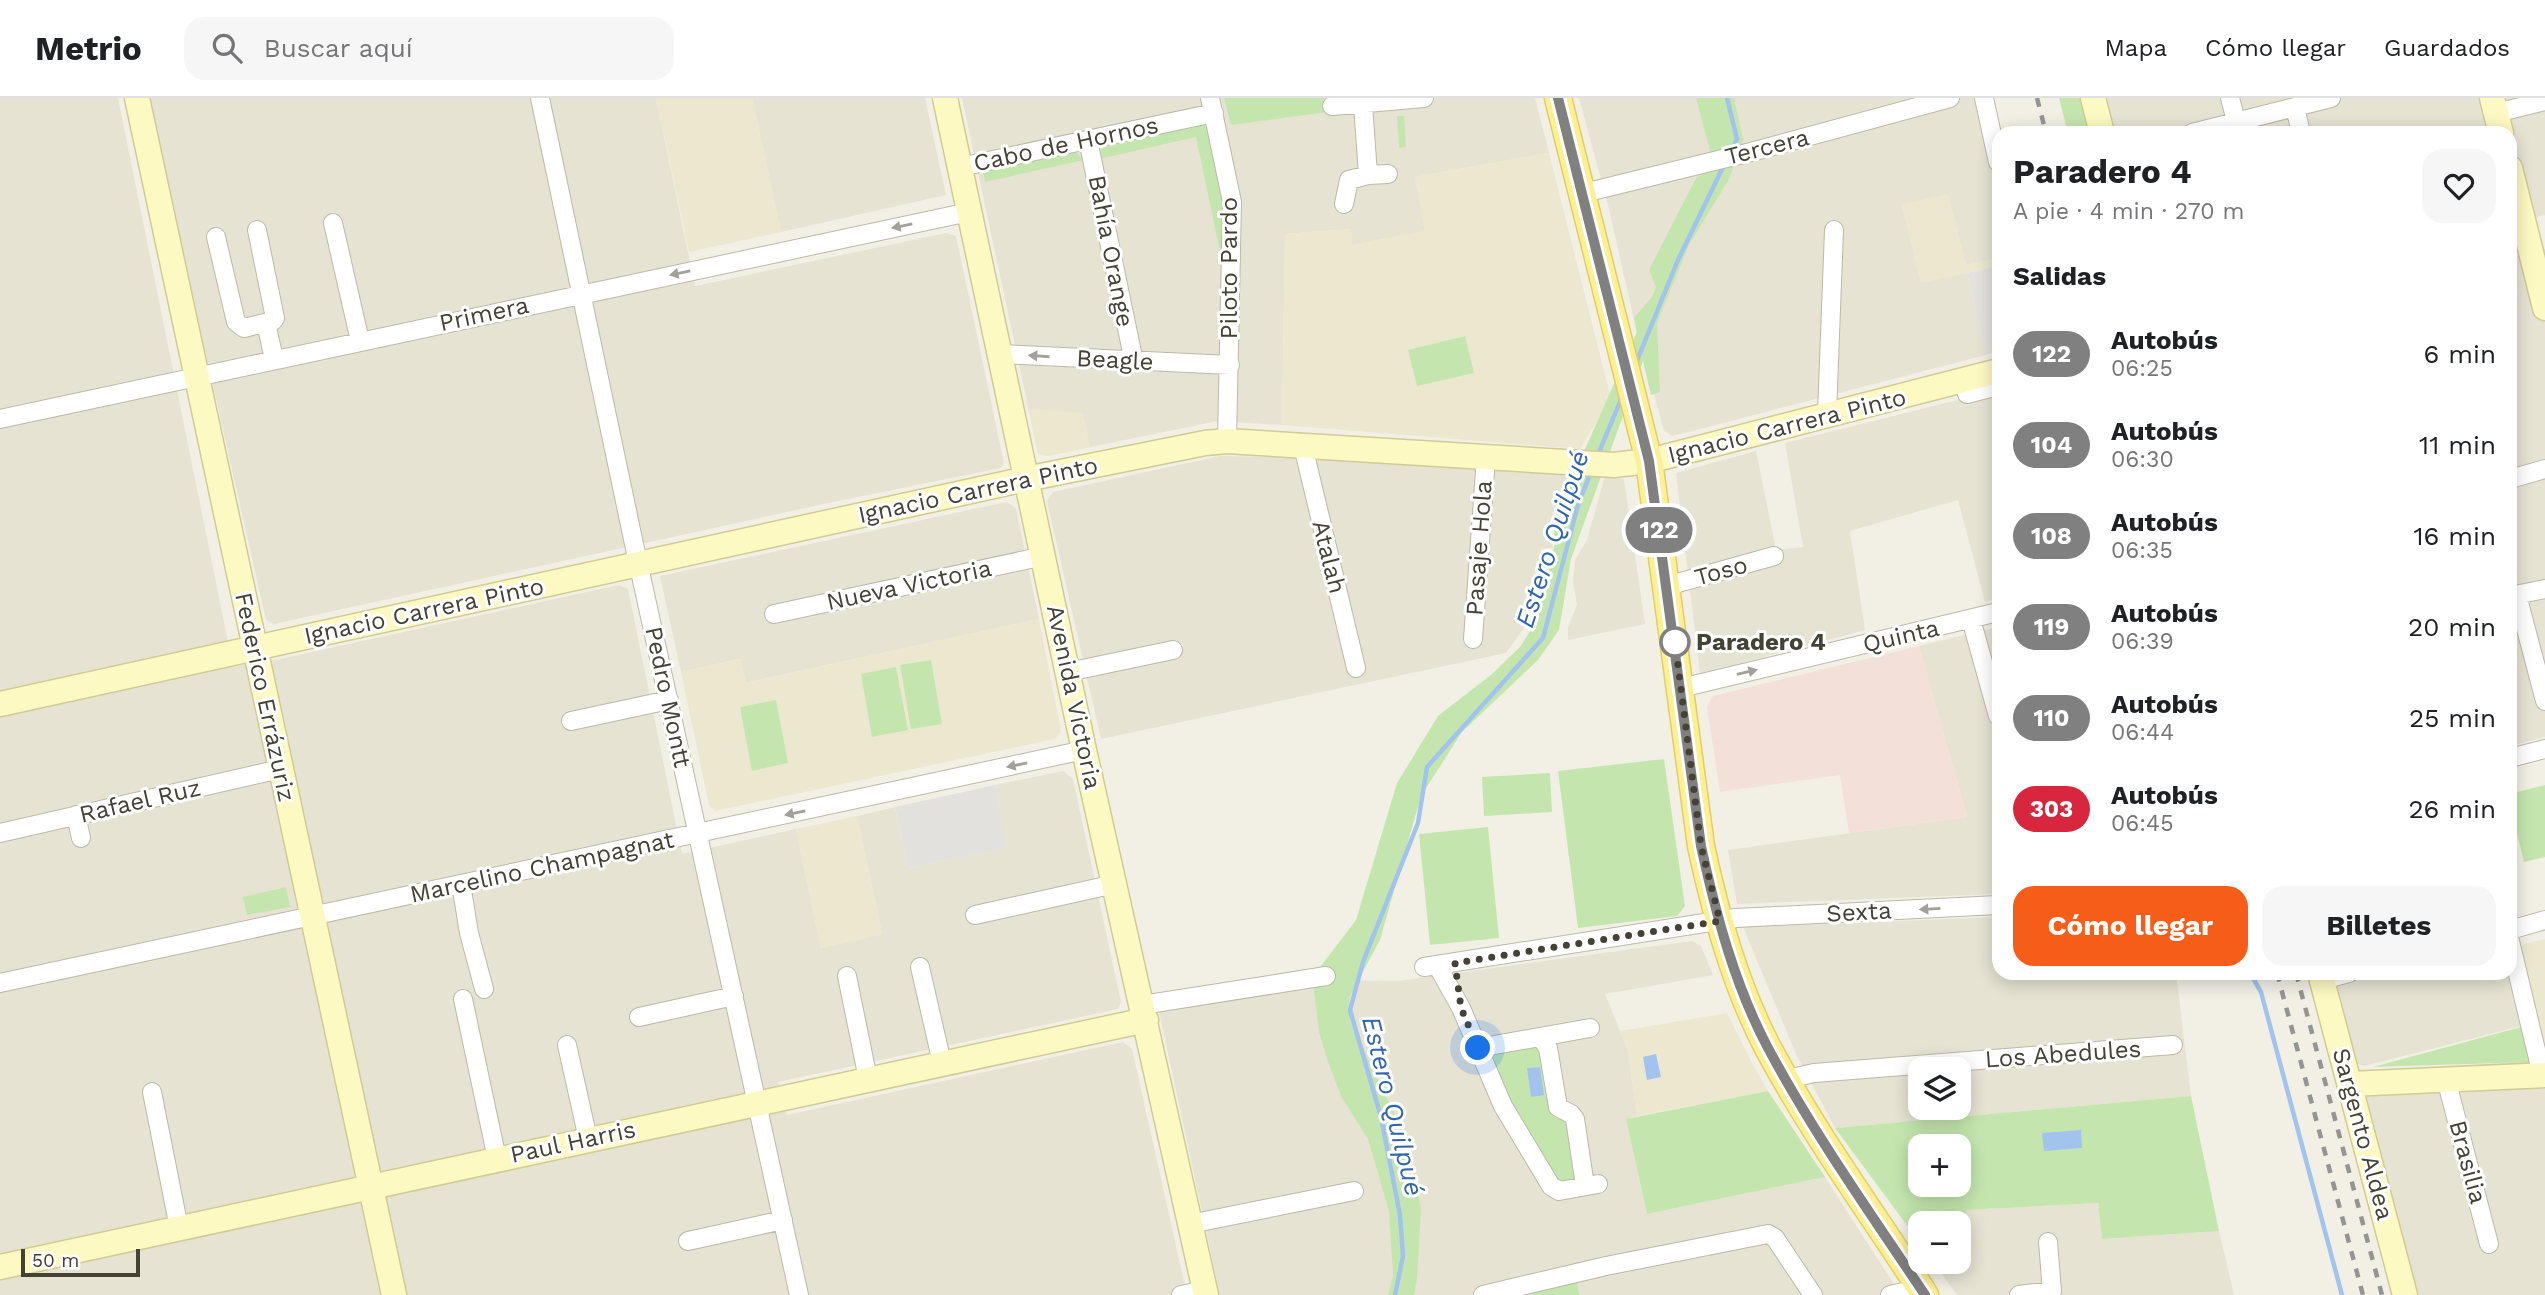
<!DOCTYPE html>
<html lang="es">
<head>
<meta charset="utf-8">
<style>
	:root { --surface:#fff; --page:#f6f6f6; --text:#202124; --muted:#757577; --line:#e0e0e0; --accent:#f55d18 }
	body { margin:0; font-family:"Work Sans",sans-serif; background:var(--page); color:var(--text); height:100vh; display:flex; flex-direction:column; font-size:26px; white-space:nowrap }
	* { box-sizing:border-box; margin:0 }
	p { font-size:23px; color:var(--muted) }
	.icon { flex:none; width:38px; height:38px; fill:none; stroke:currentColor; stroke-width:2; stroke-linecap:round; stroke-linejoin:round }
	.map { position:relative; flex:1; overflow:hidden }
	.drawer { position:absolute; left:1992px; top:28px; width:525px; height:854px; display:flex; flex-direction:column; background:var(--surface); border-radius:21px; box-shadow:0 4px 18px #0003 }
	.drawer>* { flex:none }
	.badge { padding:0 14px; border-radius:23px; font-size:24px; line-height:46px }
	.buttons { position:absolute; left:1908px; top:959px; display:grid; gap:14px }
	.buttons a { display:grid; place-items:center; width:63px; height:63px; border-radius:14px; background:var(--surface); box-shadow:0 4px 18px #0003; font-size:35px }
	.scale { position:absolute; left:21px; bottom:18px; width:119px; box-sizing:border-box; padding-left:7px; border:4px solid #444135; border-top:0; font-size:19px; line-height:24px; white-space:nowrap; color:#444135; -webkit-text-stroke:5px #fff; paint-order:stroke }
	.you { position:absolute; width:35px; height:35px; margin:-18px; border:5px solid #fff; border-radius:50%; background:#1a73e8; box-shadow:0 0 0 10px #1a73e833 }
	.map>.badge { position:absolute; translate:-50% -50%; box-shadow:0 0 0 4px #fff }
	h2 { padding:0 21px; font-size:26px; line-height:63px }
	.round { display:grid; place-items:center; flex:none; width:74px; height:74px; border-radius:21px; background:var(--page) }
	.overview { display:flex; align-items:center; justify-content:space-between; height:119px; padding:0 21px }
	h1 { font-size:33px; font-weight:700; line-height:52px }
	.action { display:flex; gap:14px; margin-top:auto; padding:14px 21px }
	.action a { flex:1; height:80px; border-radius:21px; background:var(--accent); color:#fff; font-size:28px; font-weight:700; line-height:80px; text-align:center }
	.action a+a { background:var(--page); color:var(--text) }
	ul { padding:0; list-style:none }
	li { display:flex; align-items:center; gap:21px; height:91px; padding:0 21px }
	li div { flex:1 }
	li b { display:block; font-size:26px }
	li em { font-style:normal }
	li .badge { min-width:77px; font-weight:700; text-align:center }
	header { display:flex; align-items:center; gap:42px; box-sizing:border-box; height:98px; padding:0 35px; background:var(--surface); border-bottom:2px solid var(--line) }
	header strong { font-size:33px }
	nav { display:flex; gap:38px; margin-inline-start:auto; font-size:24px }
	.search { width:490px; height:63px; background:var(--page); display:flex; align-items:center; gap:18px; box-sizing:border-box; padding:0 24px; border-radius:21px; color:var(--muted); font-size:26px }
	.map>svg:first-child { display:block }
	.residential { fill:#e6e3d3; fill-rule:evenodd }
	.education { fill:#ebe8cf }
	.medical { fill:#f3e0d8 }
	.green { fill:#c4e6ae; fill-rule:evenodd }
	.parking { fill:#e3e1dd }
	.water { fill:#a1c3ee }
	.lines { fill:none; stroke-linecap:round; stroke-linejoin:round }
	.stream { stroke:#a1c3ee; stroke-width:4.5 }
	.street-casing { stroke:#bdb9a8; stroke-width:20 }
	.secondary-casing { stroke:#d1cb95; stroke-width:27 }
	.primary-casing { stroke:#e1cf64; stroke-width:29 }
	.street { stroke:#fff; stroke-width:18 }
	.secondary { stroke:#fdf9c3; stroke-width:24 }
	.primary { stroke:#fcef94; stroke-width:26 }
	.rail { stroke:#949494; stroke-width:4.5; stroke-dasharray:9 9; stroke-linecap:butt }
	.oneway { fill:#a2a09a }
	.line-casing { stroke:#fff; stroke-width:16 }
	.line { stroke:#808080; stroke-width:10 }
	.walk { stroke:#444135; stroke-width:7; stroke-dasharray:0 12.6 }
	.stop-dot { fill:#fff; stroke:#808080; stroke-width:3.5 }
	.labels { text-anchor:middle; stroke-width:6; stroke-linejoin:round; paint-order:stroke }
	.street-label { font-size:24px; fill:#444135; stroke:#fff }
	.stop-label { font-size:24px; font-weight:bold; fill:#444135; stroke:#fff; text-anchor:start }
	.water-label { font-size:26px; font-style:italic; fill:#3065ad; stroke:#fff }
</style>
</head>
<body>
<header>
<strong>Metrio</strong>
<div class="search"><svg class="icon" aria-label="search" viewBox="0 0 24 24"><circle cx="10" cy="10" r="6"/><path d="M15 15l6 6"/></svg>Buscar aquí</div>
<nav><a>Mapa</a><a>Cómo llegar</a><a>Guardados</a></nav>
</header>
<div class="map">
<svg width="2545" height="1197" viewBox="0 0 2545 1197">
	<rect width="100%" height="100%" fill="#f2f0e5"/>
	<path class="residential" d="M0 0H118L233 569 280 561 619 487 628 491 682 756 796 731 821 850 882 836 857 718 895 709 908 770 1005 749 995 687 1063 673 1073 681 1121 904 1118 911 778 984 787 1017 1123 944 1132 951 1187 1197H0Z
		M148 0H656L695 188 946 135 956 138 1004 365 1001 370 828 405 274 526 266 522Z
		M752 0H925L946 97 781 134Z
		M962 0H1535L1549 55 1415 79 1426 133 1352 147 1351 131 1285 136 1282 327 1218 323 1047 358 1038 355Z
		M1579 0H1981L1979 7 1998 100V160L1966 167 1948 97 1902 107 1921 184 1967 175 1986 257 1673 338 1664 333 1654 296 1651 297 1608 107Z
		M2106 0H2545V117L2510 125V35H2116Z
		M2545 151V639L2510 648V160Z
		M1998 292V500L1985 504 1958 402 1850 433 1865 532 1700 576 1676 375 1756 353 1776 452 1803 449 1785 345Z
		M1220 358 1282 359 1569 377 1549 425 1553 450 1541 451 1534 516 1506 555 1101 641 1047 403 1053 394Z
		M1605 378 1624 381 1645 526 1568 542V529L1577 507 1573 482 1575 462 1587 442Z
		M1007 404 1016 410 1039 521 745 585 740 561 681 574 660 478Z
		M1998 529V796L1737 806 1728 752 1967 719 1919 548Z
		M1998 819V875H2176L2191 998 1835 1030 1796 956 1743 829ZM1920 971H1958V1010H1920Z
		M1692 843 1701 848 1713 877 1605 896 1628 953 1637 1018 1626 1021 1647 1116 1825 1079 1901 1197H1220L1158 909 1338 882 1398 883Z
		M2331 875H2508L2521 928 2364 968 2355 965Z
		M2545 985V1197H2415L2364 1001 2369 995Z
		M2098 1105 2102 1141 2219 1133 2234 1197H1957L1933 1164H1958V1128L1967 1127 1966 1112Z"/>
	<path class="education" d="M656 0H752L781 134 689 154Z
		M1549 55 1611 300 1580 351 1282 327 1285 136 1351 131 1352 147 1425 133 1415 79Z
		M1948 96 1966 167 1998 160V168L1921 185 1902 106Z
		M1028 311 1083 315 1090 349 1047 358 1038 355Z
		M1039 521 1061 633 1055 641 715 713 709 707 681 574 741 561 746 585Z
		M857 718 882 837 821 850 796 731Z
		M2545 841V950L2521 847Z
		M1727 915 1753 967 1768 993 1637 1018 1628 953 1620 933Z"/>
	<path class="medical" d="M1919 548 1967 719 1849 735 1840 677 1720 694 1707 609 1713 598Z"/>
	<path class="green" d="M1224 0H1324L1328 14 1231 27Z
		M1696 0H1734L1743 42 1729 81 1689 147 1657 225 1660 294 1651 297 1643 263 1571 461 1559 532 1538 562 1462 634 1421 698 1380 842 1349 900 1350 923 1395 1017 1409 1052 1421 1111 1417 1181 1414 1197H1388L1393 1178 1389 1113 1368 1041 1342 1000 1328 964 1319 934 1314 893 1317 873 1356 822 1397 685 1438 618 1492 576 1520 549 1538 521 1555 444 1553 423 1637 234 1634 220 1652 199 1656 189 1649 172 1696 80 1707 73 1713 64Z
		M2059 0H2084L2093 35H2068Z
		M1397 18H1404L1406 49 1399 50Z
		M1200 25 1210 31 1225 107 1223 168 1196 39 1099 61 1103 47Z
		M1075 53 1084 62 985 84 983 73Z
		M1465 238 1474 275 1417 288 1408 252Z
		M931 562 942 626 911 631 900 567Z
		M896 569 908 632 872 639 861 576Z
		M776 602 788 665 752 673 740 609Z
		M1664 661 1685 808 1677 818 1578 830 1558 673Z
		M1550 675 1552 714 1484 718 1482 679Z
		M2545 687V759L2524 764 2510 706V696Z
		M1488 729 1499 840 1430 847 1419 736Z
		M286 789 290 809 247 817 243 799Z
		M2521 929 2530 964 2373 969Z
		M1539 945 1567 1019 1576 1084 1560 1086 1510 1013 1488 953Z
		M1768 993 1825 1079 1647 1116 1626 1021Z
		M2191 998 2219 1133 2102 1141 2098 1105 1966 1112 1967 1127 1920 1125V1129L1909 1130 1835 1030ZM1920 1048H1958V1087H1920Z
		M1577 1184 1579 1197H1533V1194Z"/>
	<path class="parking" d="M1998 168V253L1986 257 1967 175Z
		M995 687 1006 749 908 770 895 709Z"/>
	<path class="water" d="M1656 956 1661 979 1647 982 1643 959Z
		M1540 969 1544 997 1531 999 1527 970Z
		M2081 1032 2082 1050 2044 1053 2042 1035Z"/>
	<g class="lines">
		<path class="stream" d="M1727 0 1737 41 1730 54
			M1636 265 1678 162 1725 65
			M1597 359 1622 299
			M2250 875 2261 894 2342 1197
			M1395 1197 1403 1158 1400 1117 1381 1019 1350 912 1363 864 1418 725 1427 669 1543 540 1578 407 1591 374"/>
		<g class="street-casing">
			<path id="street" d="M540 0 634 446 799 1197
				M1210 0 1232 104 1227 343
				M1984 0 1998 64
				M2230 0 2236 23
				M1332 8 1424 0
				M2295 9 2301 35
				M2496 15 2545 3
				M2192 35 2331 0
				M1088 42 1134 264
				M960 69 1214 15
				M1368 77 1388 76
				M1584 95 1751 54 1950 0
				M1344 106 1349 82 1368 77 1363 6
				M333 125 360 243
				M216 139 236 224 244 230 273 223 275 220 257 132
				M266 225 274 261
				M1000 256 1230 267
				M1964 282 1967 296 1998 288
				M1827 316 1834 132
				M0 321 969 114
				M1303 348 1356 570
				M2510 381 2545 371
				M1667 488 1774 458
				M2517 497 2545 603
				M2510 498 2545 491
				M774 516 1044 458
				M1971 521 1998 618
				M1473 541 1486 359
				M1068 574 1173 552
				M1681 590 1998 514
				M571 623 669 602
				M2510 660 2545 651
				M76 717 81 740
				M0 735 280 671
				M461 786 469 835 484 891
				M975 817 1115 786
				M2510 832 2545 822
				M2510 843 2542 977
				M1437 867 1461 910 1503 1008 1551 1088 1559 1093 1598 1086
				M920 869 942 965
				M1424 869 1736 820 1998 807
				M847 878 868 981
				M2322 882 2349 875
				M0 885 1084 652
				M463 901 497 1061
				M1142 907 1326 878
				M639 919 734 898
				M1541 940 1548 950 1558 1009 1571 1016 1575 1021 1585 1088
				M567 947 588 1041
				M1478 950 1590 930
				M1787 981 1814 975 2173 947
				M2446 981 2489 1146
				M152 994 179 1130
				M1190 1126 1354 1093
				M688 1143 783 1122
				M1181 1197 1205 1192
				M1483 1197 1606 1168 1768 1136 1775 1140 1813 1197
				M1890 1197 1921 1190
				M2019 1197 2052 1193 2048 1144"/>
		</g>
		<g class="secondary-casing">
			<path id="secondary" d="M137 0 394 1197
				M945 0 1084 652 1206 1197
				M2093 0 2102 35
				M2492 0 2501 35
				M2510 70 2545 210
				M0 606 1026 381 1205 345 1227 343 1614 367 1649 363 1998 273
				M2320 875 2405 1197
				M2350 986 2545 977
				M0 1169 1146 922"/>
		</g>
		<g class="primary-casing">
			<path id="primary" d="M1558 0 1649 363 1701 748C1716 817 1735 887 1768 950 1814 1036 1872 1115 1925 1197"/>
		</g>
		<use href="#street" class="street"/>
		<use href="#secondary" class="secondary"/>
		<use href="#primary" class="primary"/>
		<path class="rail" d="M2037 0 2046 35
			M2277 875 2363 1197
			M2296 875 2382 1197"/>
	</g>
	<defs><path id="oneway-solid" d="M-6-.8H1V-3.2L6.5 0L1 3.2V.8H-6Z" transform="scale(1.75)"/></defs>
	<g class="oneway">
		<use href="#oneway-solid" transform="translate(902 128) rotate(168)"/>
		<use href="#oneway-solid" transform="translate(680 175) rotate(168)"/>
		<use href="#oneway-solid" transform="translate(1039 258) rotate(-176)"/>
		<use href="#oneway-solid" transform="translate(1747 574) rotate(-13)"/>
		<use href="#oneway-solid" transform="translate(1017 667) rotate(168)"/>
		<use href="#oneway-solid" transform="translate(795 715) rotate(168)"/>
		<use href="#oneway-solid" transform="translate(1930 811) rotate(177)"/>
	</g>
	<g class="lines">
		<g class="line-casing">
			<path id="line" d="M1558 0 1649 363 1701 748C1716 817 1735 888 1768 950 1814 1036 1871 1116 1925 1197"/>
		</g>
		<use href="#line" class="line"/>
		<path class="walk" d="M1478 950 1461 910 1455 865 1720 823 1701 748 1675 544"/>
	</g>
	<circle class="stop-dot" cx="1675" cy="544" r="14"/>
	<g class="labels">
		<g class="street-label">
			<text transform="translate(1066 46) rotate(-12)" y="8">Cabo de Hornos</text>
			<text transform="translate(1767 49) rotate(-14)" y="8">Tercera</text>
			<text transform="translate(1111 153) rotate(79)" y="8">Bahía Orange</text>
			<text transform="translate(1229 170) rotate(-90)" y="8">Piloto Pardo</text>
			<text transform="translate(484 216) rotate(-12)" y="8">Primera</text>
			<text transform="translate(1115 262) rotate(3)" y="8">Beagle</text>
			<text transform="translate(1787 328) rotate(-14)" y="8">Ignacio Carrera Pinto</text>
			<text transform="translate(978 392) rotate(-12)" y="8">Ignacio Carrera Pinto</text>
			<text transform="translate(1479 450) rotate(-86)" y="8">Pasaje Hola</text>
			<text transform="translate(1329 459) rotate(76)" y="8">Atalah</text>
			<text transform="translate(1721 473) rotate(-15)" y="8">Toso</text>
			<text transform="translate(909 487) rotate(-12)" y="8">Nueva Victoria</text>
			<text transform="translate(424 513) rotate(-12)" y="8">Ignacio Carrera Pinto</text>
			<text transform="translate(1901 538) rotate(-13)" y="8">Quinta</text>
			<text transform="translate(265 599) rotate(78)" y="8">Federico Errázuriz</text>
			<text transform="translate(668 599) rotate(78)" y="8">Pedro Montt</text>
			<text transform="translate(1074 599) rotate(78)" y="8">Avenida Victoria</text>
			<text transform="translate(140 703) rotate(-13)" y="8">Rafael Ruz</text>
			<text transform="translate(542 769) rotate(-12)" y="8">Marcelino Champagnat</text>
			<text transform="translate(1859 814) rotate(-3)" y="8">Sexta</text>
			<text transform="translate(2063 956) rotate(-4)" y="8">Los Abedules</text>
			<text transform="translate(2363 1036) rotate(75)" y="8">Sargento Aldea</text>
			<text transform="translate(573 1044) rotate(-12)" y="8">Paul Harris</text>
			<text transform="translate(2468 1064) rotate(75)" y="8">Brasilia</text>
		</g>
		<g class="stop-label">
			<text x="1696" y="552">Paradero 4</text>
		</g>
		<g class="water-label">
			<text transform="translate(1552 441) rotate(-72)" y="9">Estero Quilpué</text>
			<text transform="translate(1393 1008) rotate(76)" y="9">Estero Quilpué</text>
		</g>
	</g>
</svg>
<div class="buttons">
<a><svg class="icon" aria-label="layers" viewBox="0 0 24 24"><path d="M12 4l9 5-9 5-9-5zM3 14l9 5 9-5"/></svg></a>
<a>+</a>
<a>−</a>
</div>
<div class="scale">50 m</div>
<div class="you" style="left:1478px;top:950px"></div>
<b class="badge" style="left:1659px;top:432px;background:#808080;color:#fff">122</b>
<section class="drawer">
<div class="overview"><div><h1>Paradero 4</h1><p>A pie · 4 min · 270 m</p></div><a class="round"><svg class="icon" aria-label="heart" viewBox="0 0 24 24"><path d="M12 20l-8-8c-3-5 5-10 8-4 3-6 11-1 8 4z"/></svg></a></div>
<h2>Salidas</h2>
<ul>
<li><span class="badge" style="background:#808080;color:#fff">122</span><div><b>Autobús</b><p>06:25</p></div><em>6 min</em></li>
<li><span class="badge" style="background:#808080;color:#fff">104</span><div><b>Autobús</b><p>06:30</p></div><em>11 min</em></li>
<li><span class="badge" style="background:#808080;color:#fff">108</span><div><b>Autobús</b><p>06:35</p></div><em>16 min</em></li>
<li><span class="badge" style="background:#808080;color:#fff">119</span><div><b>Autobús</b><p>06:39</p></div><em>20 min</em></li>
<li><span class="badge" style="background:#808080;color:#fff">110</span><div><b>Autobús</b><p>06:44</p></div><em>25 min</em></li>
<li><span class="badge" style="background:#d7263d;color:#fff">303</span><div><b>Autobús</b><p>06:45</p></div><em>26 min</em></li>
</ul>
<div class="action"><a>Cómo llegar</a><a>Billetes</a></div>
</section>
</div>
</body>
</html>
